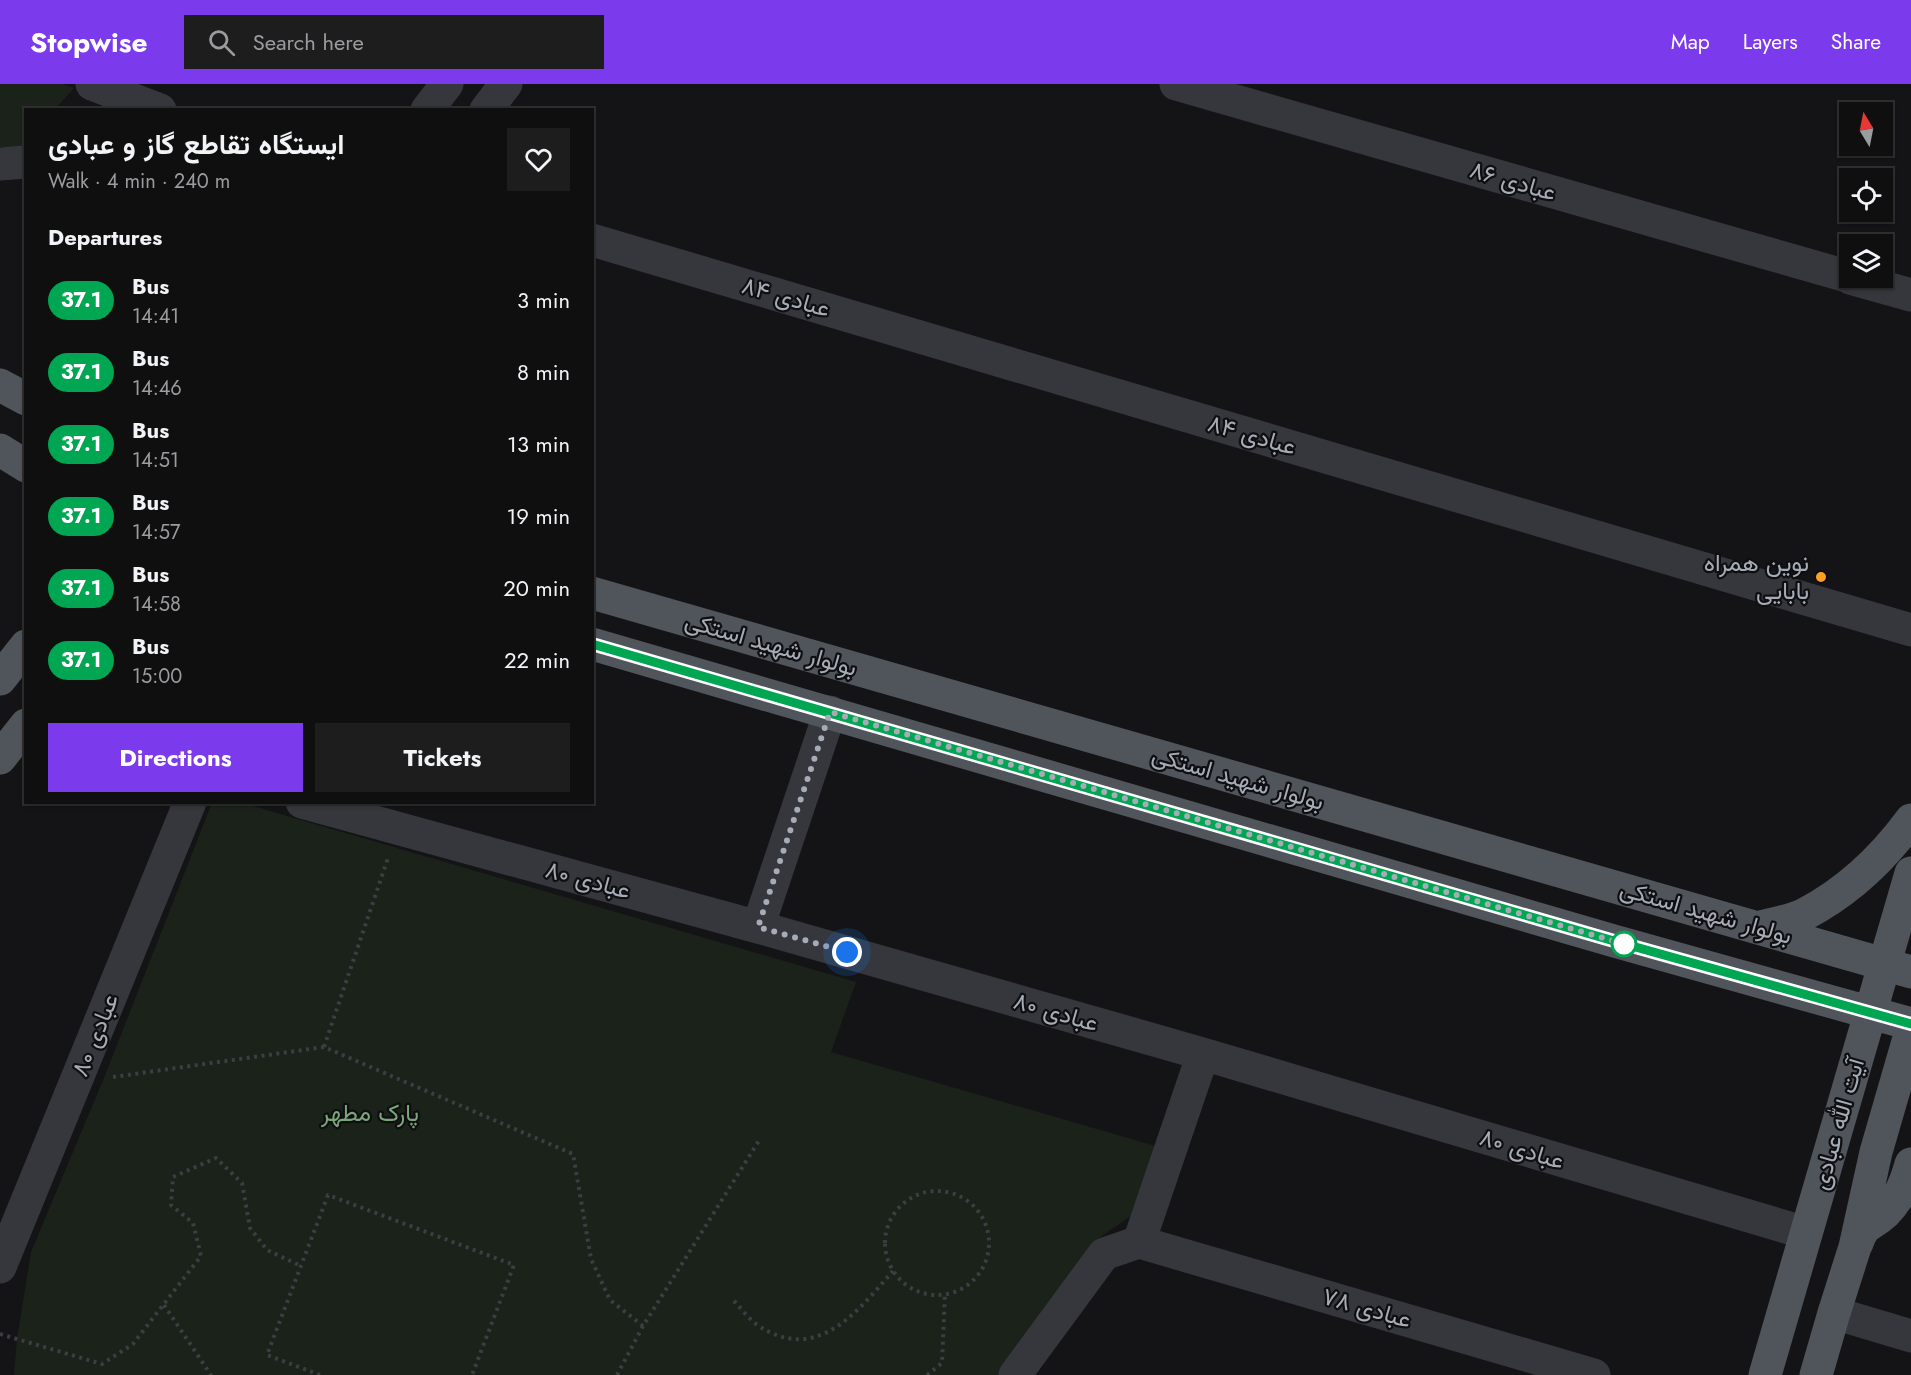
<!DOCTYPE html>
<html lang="en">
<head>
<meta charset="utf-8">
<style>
	:root { --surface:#0f0f10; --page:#1d1d1e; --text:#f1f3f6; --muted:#9b9c9f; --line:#2f2f30; --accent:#7c3aed }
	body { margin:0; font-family:Jost,Vazirmatn,sans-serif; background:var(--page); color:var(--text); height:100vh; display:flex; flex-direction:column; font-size:22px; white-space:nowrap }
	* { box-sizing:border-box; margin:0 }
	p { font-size:20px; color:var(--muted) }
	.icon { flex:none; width:33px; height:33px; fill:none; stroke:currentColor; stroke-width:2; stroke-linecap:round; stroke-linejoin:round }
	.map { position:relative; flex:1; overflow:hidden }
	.side { position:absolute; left:24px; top:24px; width:570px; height:696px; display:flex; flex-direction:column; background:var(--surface); border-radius:0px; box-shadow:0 2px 4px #0004,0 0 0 2px var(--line) }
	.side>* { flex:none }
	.badge { padding:0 12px; border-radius:20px; font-size:21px; line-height:39px }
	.needle { width:39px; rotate:350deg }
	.buttons { position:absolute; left:1839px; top:18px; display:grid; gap:12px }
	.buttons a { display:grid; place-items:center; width:54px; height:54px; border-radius:0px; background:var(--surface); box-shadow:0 2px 4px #0004,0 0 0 2px var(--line); font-size:30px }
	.you { position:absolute; width:30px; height:30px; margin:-15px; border:4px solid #fff; border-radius:50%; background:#1a73e8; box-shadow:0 0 0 9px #1a73e833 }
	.map>.badge { position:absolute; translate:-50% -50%; box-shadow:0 0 0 3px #fff }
	h2 { padding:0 24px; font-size:22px; line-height:54px }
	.round { display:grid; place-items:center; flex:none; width:63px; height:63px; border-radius:0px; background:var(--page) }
	.summary { display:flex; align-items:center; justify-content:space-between; height:102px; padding:0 24px }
	h1 { font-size:28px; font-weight:700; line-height:45px }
	.primary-button { display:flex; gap:12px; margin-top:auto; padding:12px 24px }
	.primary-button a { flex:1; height:69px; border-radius:0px; background:var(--accent); color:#fff; font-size:24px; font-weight:700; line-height:69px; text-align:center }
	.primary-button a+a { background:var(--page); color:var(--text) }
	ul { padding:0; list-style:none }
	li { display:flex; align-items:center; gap:18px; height:72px; padding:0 24px }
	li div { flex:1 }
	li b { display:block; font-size:22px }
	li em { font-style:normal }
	li .badge { min-width:66px; font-weight:700; text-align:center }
	header { display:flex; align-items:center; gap:36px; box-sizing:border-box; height:84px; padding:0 30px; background:var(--accent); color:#fff }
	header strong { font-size:28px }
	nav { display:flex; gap:33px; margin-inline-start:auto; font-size:21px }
	.search { width:420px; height:54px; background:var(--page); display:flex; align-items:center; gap:15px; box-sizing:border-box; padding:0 21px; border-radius:0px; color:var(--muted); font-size:22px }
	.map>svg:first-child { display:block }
	.green { fill:#1a221a }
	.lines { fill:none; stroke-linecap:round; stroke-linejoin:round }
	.path { stroke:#3b3e43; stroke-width:4; stroke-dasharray:3 4.5; stroke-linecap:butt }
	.minor { stroke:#35373c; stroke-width:33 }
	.major { stroke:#50545b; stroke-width:33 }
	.line-casing { stroke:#fff; stroke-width:14 }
	.line { stroke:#00a651; stroke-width:9 }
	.walk { stroke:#a5acb8; stroke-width:6; stroke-dasharray:0 10.8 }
	.poi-dot { fill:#ffa023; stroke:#0f0f11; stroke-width:2 }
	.stop-dot { fill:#fff; stroke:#00a651; stroke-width:3 }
	.labels { text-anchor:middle; stroke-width:4.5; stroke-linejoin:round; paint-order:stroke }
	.street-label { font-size:24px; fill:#a5acb8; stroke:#0f0f11 }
	.poi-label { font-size:24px; fill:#a5acb8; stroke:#0f0f11; text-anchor:end }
	.park-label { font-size:24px; fill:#7ba57a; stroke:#0f0f11 }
</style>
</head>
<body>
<header>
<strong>Stopwise</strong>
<div class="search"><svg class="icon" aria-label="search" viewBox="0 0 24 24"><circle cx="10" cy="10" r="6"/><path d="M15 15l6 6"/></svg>Search here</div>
<nav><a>Map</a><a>Layers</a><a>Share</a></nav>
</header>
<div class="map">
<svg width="1911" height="1291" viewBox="0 0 1911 1291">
	<rect width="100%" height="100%" fill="#141416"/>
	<path class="green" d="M0 0H62L74 4 55 25 26 26 25 59 22 63H0Z
		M212 719H243L856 898 831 968 1159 1063 1138 1127 1093 1158 1000 1291H14L17 1255 31 1168 104 994Z"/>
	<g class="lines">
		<path class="path" d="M324 963 388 774
			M113 993 324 963 573 1070 591 1175 610 1216 643 1242
			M885 1159a52 52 0 1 1 104 0a52 52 0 1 1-104 0Z
			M734 1217C741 1224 748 1234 756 1240 816 1282 857 1228 893 1187
			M164 1221 211 1291
			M0 1250 102 1280 133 1260 201 1172 193 1139 171 1121 173 1093 216 1074 242 1099 250 1144 267 1166 301 1182
			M320 1291 267 1271 328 1111 514 1181 472 1291
			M617 1291 643 1242 760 1055
			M927 1291 942 1279 945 1210"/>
		<path class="minor" d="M92 0 160 26
			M1176 0 1850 193
			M427 26 447 0
			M486 26 506 0
			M0 80 26 78
			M592 156 1911 546
			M1850 194 1911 211
			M302 718 758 843 1203 970 1806 1149
			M758 843 830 628
			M1139 1158 1594 1291
			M0 1183 190 718
			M1834 1229 1911 1252
			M1015 1291 1104 1170 1139 1158 1203 970"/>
		<path class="major" d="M0 301 26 315
			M0 366 26 382
			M592 509 1911 888
			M592 560 1614 857 1911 940
			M0 595 26 562
			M0 674 26 641
			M1760 843C1775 839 1792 837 1805 830 1847 808 1883 774 1911 736
			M1857 1159C1865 1137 1870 1143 1885 1129 1900 1113 1905 1101 1911 1080
			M1765 1291 1911 789
			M1816 1291 1834 1229 1855 1163 1876 1068 1911 947"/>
	</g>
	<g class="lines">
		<g class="line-casing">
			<path id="line" d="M592 560 1614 857 1911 940"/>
		</g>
		<use href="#line" class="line"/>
		<path class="walk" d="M847 868 758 843 830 628 1624 860"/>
	</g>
	<circle class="poi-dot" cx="1821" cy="493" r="6"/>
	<circle class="stop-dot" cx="1624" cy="860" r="12"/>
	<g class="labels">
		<g class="street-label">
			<text transform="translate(1513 97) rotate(16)" y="8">عبادی ۸۶</text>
			<text transform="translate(786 213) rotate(16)" y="8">عبادی ۸۴</text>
			<text transform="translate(1252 351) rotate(16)" y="8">عبادی ۸۴</text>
			<text transform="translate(771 560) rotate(16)" y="8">بولوار شهید استکی</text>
			<text transform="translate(1238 694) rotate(16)" y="8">بولوار شهید استکی</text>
			<text transform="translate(588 796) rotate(15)" y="8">عبادی ۸۰</text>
			<text transform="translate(1706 828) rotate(16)" y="8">بولوار شهید استکی</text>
			<text transform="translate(1056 928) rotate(16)" y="8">عبادی ۸۰</text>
			<text transform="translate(95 951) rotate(-68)" y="8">عبادی ۸۰</text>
			<text transform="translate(1838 1040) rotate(-74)" y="8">آیت الله عبادی</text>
			<text transform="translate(1522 1065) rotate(17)" y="8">عبادی ۸۰</text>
			<text transform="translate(1367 1224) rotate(16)" y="8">عبادی ۷۸</text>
		</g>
		<g class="poi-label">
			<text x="1809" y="487">نوین همراه<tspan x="1809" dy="28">بابایی</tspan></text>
		</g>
		<g class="park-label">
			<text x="370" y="1037">پارک مطهر</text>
		</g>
	</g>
</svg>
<div class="buttons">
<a><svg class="needle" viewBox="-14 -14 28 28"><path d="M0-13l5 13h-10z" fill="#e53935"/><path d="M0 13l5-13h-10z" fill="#9b9c9f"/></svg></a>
<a><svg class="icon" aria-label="locate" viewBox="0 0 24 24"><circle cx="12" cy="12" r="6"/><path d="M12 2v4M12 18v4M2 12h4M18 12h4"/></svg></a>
<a><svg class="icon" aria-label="layers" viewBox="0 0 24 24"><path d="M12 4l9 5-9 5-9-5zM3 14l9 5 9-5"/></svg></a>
</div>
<div class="you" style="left:847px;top:868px"></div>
<section class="side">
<div class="summary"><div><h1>ایستگاه تقاطع گاز و عبادی</h1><p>Walk · 4 min · 240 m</p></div><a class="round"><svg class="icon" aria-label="heart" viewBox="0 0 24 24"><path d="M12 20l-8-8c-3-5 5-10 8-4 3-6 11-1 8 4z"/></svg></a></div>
<h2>Departures</h2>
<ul>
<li><span class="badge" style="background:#00a651;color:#fff">37.1</span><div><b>Bus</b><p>14:41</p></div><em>3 min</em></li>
<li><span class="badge" style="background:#00a651;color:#fff">37.1</span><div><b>Bus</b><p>14:46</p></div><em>8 min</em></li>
<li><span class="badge" style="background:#00a651;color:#fff">37.1</span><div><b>Bus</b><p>14:51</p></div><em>13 min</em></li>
<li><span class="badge" style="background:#00a651;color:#fff">37.1</span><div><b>Bus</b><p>14:57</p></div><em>19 min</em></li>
<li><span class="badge" style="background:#00a651;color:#fff">37.1</span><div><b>Bus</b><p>14:58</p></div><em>20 min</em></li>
<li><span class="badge" style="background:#00a651;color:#fff">37.1</span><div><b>Bus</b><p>15:00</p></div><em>22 min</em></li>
</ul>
<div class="primary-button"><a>Directions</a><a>Tickets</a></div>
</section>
</div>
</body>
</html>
